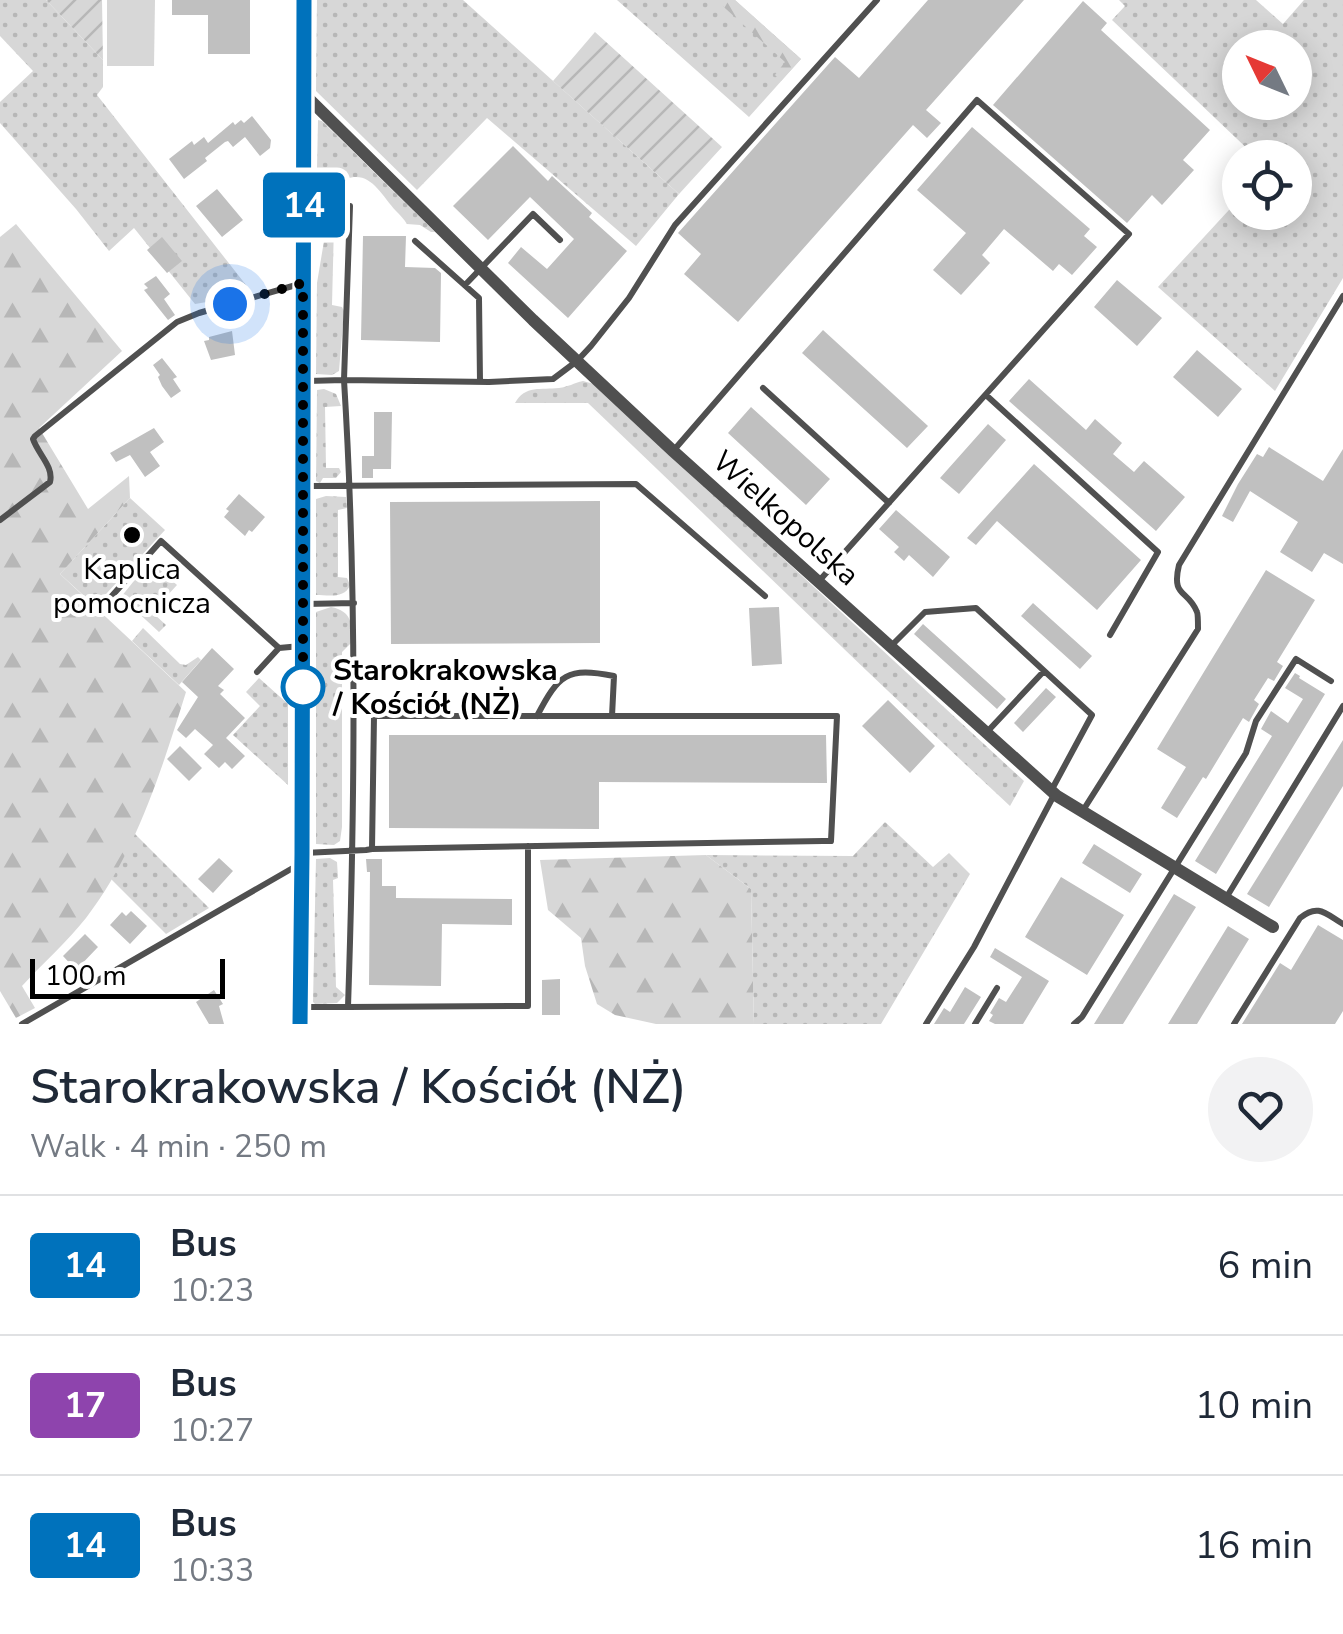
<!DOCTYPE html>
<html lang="en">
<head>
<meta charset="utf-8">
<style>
	:root { --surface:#fff; --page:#f2f2f3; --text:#1f2937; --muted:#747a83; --line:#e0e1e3 }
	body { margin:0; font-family:"Nunito Sans",sans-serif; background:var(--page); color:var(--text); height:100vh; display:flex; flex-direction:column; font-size:38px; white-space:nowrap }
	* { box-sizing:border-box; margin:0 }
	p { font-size:32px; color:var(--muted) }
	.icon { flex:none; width:55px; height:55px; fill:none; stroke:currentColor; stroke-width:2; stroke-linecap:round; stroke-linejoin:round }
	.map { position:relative; height:1024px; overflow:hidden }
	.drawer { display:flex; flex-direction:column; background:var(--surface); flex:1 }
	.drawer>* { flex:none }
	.badge { padding:0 20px; border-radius:8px; font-size:35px; line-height:65px }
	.needle { width:65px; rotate:313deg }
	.controls { position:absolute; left:1222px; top:30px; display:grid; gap:20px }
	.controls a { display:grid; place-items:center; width:90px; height:90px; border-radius:50%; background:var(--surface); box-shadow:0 5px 25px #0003; font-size:50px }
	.scale { position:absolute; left:30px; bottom:25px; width:195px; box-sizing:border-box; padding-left:10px; border:5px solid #000; border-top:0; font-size:28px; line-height:35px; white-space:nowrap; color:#000; -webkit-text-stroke:8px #fff; paint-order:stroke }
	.you { position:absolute; width:50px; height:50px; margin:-25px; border:8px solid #fff; border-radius:50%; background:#1a73e8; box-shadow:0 0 0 15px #1a73e833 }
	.map>.badge { position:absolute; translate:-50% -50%; box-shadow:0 0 0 5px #fff }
	.round { display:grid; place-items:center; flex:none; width:105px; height:105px; border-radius:52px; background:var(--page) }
	.headline { display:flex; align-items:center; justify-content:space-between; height:170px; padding:0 30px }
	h1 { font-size:48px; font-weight:600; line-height:75px }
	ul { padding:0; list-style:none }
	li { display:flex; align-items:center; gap:30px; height:140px; padding:0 30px; border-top:2px solid var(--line) }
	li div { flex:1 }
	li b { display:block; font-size:38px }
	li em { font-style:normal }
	li .badge { min-width:110px; font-weight:700; text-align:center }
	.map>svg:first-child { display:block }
	.grass { fill:url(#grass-dots); fill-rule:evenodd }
	.forest { fill:url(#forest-firs) }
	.park { fill:#d7d7d7 }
	.garden { fill:url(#garden-furrows) }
	.building { fill:#c0c0c0 }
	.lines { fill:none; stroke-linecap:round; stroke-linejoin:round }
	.lane { stroke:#505050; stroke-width:6 }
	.street { stroke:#505050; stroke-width:12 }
	.secondary { stroke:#1d1d1d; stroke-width:18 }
	.line-casing { stroke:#fff; stroke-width:22 }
	.line { stroke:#0072bc; stroke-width:15 }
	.walk { stroke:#000; stroke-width:10; stroke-dasharray:0 18 }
	.poi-dot { fill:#000; stroke:#fff; stroke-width:4 }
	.stop-dot { fill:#fff; stroke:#0072bc; stroke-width:5 }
	.labels { text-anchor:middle; stroke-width:8; stroke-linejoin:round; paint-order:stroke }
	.street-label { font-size:30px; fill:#000; stroke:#fff }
	.poi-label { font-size:30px; fill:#000; stroke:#fff }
	.stop-label { font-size:30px; font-weight:bold; fill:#000; stroke:#fff; text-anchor:start }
</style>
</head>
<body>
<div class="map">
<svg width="1343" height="1024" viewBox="0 0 1343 1024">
	<defs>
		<pattern id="grass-dots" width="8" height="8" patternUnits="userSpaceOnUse" patternTransform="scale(2.5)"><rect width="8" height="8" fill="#d7d7d7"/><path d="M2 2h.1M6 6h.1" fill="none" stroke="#b7b7b7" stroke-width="1.8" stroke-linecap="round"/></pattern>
		<pattern id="forest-firs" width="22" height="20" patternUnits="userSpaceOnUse" patternTransform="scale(2.5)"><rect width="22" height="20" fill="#d7d7d7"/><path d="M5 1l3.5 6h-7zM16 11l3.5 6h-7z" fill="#b7b7b7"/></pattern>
		<pattern id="garden-furrows" width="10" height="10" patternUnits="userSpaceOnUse" patternTransform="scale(2.5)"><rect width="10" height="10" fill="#d7d7d7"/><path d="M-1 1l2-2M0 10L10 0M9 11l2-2" fill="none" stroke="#b7b7b7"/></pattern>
	</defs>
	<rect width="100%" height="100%" fill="#fff"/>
	<path class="grass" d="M0 0H46L103 60V87L97 95 253 294 195 304 134 228 109 251 76 209 0 123V102L33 71 0 36Z
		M317 0H463L679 194 636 246 487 118 417 190 316 91Z
		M617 0H735L801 59 749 117Z
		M1119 0H1256L1283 24 1304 0H1343V278L1275 391 1158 287 1240 198V212H1295V158L1256 157 1112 20 1125 6ZM1240 48H1295V102H1240Z
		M318 120 322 121 435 232H431L420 225 407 224C404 219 400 215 396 211 378 191 367 163 335 185L332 305 342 307 344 311 339 371 332 375 316 374 317 283 324 241 327 240V195L323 194 317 168Z
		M583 381 594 384 1024 781 1010 806C868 674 729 537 588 403H515C525 385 541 390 559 388 568 387 574 383 583 381Z
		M324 389 336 394 341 406 325 407 326 468H339L341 472 336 478H323L320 483 316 481 317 390Z
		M326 496 346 497 347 508 338 510V577L347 578 350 585C345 599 328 595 316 595V499Z
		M130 498 165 530 95 606 60 574Z
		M150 561 177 585 154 610V614L166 625 159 632 121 597Z
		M331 607C352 611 352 624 352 642L342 652V827L340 841 334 845 316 844V612Z
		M143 628 180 664 186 665 198 657 201 660 179 685 132 641Z
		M259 678 288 704V785L233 735 260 706 246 692Z
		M885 822 933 867 949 853 970 874 881 1024H754L751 889 706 855 853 856Z
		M134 833 209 908 166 934 111 879Z
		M330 858 337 862 338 878 333 880 336 987 345 995 337 1003 315 1004 313 1002 316 859Z"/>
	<path class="forest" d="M716 0H735L801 59 781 81 775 75 785 62Z
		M16 224 122 351 39 428 88 509 129 476 130 498 60 574 186 692C162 769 136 853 86 918 67 942 43 963 22 986L35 1008 16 1018 0 991V237Z
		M706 855 751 889 754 1024H656L615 1015 597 1004 585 966 581 938 548 910 540 860Z"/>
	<path class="park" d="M107 0H155L154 66H107Z"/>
	<path class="garden" d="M46 0H102L103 60Z
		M595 32 722 147 679 194 553 81Z"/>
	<path class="building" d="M172 0H250V54H208V15H172Z
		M928 0H1024L926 110 941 123 927 138 913 125 738 322 684 274 701 254 678 233 835 57 859 78Z
		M1083 1 1107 23 1101 30 1210 130 1183 160 1194 170 1162 205 1152 195 1127 223 993 105Z
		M252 116 271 140 270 148 260 156 245 137 233 147 228 141 225 142 205 158 207 161 184 179 169 159 192 141 194 145 204 137 208 143 233 122 235 125 241 120 244 123Z
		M972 127 1090 229 1084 236 1097 247 1072 275 1059 264 1053 271 1004 229 982 255 990 263 961 295 933 270 966 233 917 190Z
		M513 146 548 181 552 176 592 213 589 217 627 251 568 318 508 263 521 247 547 269 574 239 530 197 488 240 453 206Z
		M217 189 243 220 222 237 196 206Z
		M363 236H406L405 267 435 268 441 273 440 342 361 340Z
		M162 237 182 261 167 273 147 250Z
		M156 276 170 294 164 299 175 315 168 320 144 290 148 288 144 284Z
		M1117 280 1162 318 1137 346 1094 307Z
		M823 330 928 426 907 448 802 353Z
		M232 331 235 355 211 360 204 341 209 340V337Z
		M1197 350 1242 389 1218 417 1173 377Z
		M162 358 177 377 173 379 181 391 171 398 162 386 158 377 160 375 153 365Z
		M1029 379 1086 430 1095 419 1122 443 1113 454 1134 472 1144 461 1185 497 1156 531 1009 401Z
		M751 407 830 479 806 505 728 433Z
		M374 412H392L391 469H373V478H362V456H374Z
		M988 424 1006 440 959 494 940 478Z
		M154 428 164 442 150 452 160 466 145 477 130 455 116 462 110 453Z
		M1269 447 1323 481 1343 449V564L1324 553 1312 572 1280 552 1298 522 1250 491 1233 522 1222 516 1238 484 1257 454 1263 457Z
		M1034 464 1141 560 1097 610 997 521 976 545 967 538Z
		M239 494 265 517 252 532 249 530 245 536 224 517 229 511 226 509Z
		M600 501V643L391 644 390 502Z
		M896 510 950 557 933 577 909 555 904 561 894 552 899 547 879 529Z
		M1266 570 1315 600 1277 662 1283 666 1274 681 1268 678 1254 700 1259 704 1249 722 1243 718 1206 779 1203 777 1177 818 1161 808 1186 767 1157 749Z
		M1033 603 1092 656 1080 669 1021 616Z
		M779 607 782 664 752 666 749 608Z
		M923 624 1006 699 997 709 914 634Z
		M212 648 234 669 218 686 224 690 220 694 245 718 226 738 245 756 232 769 225 762 219 768 204 754 213 745 195 729 186 738 177 730 198 697 182 682Z
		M1295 673 1300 676 1299 678 1325 694 1216 874 1195 861 1272 736 1261 729 1271 711 1288 723 1303 699 1285 688Z
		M1046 688 1056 697 1023 732 1014 723Z
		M888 700 935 746 910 773 862 726Z
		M389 735H826L827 783 599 782V829L389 828Z
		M1343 740V786L1269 907 1247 894Z
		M180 746 202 768 189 781 167 759Z
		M1094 844 1142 874 1130 893 1082 863Z
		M219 858 233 871 213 893 198 879Z
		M366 859H382V886H396V898L512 899V925L442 924 441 986 369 985 370 872H367Z
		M1061 877 1124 915 1087 975 1025 937Z
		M1174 894 1196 907 1123 1024H1094Z
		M131 911 147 926 130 944 110 925 122 912 126 916Z
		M1318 925 1343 940V1011L1335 1024H1242L1280 963 1291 970Z
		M1228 926 1249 939 1197 1024H1168Z
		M85 934 98 947 76 970 63 956Z
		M995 948 1049 981 1023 1024H995L989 1021 993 1015 990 1013 999 998 1006 1002 1022 977 990 957Z
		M560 979V1015H542V980Z
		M965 987 981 997 964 1024H934L944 1008 950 1012Z
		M214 990 223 1004 219 1006 224 1024H209L196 1002Z"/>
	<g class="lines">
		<path class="lane" d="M350 206 344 380 489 382 553 379 577 361 591 346 629 298 675 225 877 0
			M415 241 479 298 480 382
			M465 285 533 214 560 240
			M307 381 344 380C357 589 355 798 348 1007L528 1006V846
			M763 388 889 503
			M986 395 1158 552 1110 635
			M674 450 977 100 1129 234 819 581
			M308 486 636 484 765 596
			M0 520 50 482C54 467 38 454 33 439L35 436 177 322 199 313 303 283
			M110 598 161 541 279 648 301 646
			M305 604 354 603
			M892 645 925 612 976 608 1092 715 1051 791
			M257 672 279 648
			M537 716C559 674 567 667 614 676L612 716
			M987 732 1044 671
			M1082 812 1198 629C1198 627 1198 614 1197 612 1188 589 1171 598 1179 565L1343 296
			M304 853 366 850 372 849 823 841H831L837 716H374L372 849
			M1226 898 1343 706
			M304 1007H348
			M22 1024 298 865
			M926 1024 974 947 1054 795
			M975 1024 997 988
			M1074 1024 1082 1017 1246 753 1256 721 1296 659 1331 681
			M1234 1024 1300 918C1318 903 1326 914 1343 924"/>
		<path class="street" d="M305 95 533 320 673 451 1057 796 1273 927"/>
		<path class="secondary" d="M299 1024 303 853 304 0"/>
	</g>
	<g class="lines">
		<g class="line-casing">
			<path id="line" d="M300 1024 302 854 304 0"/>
		</g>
		<use href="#line" class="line"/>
		<path class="walk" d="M230 304 303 283V687"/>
	</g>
	<circle class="poi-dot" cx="132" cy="535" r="10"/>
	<circle class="stop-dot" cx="303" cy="687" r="20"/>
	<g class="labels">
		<g class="street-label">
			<text transform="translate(786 518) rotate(42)" y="10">Wielkopolska</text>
		</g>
		<g class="poi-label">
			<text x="132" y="579">Kaplica<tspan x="132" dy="34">pomocnicza</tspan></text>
		</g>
		<g class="stop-label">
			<text x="333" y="680">Starokrakowska<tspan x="333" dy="34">/ Kościół (NŻ)</tspan></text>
		</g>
	</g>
</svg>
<div class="controls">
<a><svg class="needle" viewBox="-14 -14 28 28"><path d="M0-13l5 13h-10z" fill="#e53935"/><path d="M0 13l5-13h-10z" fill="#747a83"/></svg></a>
<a><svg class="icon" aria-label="locate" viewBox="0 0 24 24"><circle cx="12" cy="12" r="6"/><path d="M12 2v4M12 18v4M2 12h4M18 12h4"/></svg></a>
</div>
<div class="scale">100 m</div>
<div class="you" style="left:230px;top:304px"></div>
<b class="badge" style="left:304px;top:205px;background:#0072bc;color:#fff">14</b>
</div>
<section class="drawer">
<div class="headline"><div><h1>Starokrakowska / Kościół (NŻ)</h1><p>Walk · 4 min · 250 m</p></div><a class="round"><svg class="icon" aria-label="heart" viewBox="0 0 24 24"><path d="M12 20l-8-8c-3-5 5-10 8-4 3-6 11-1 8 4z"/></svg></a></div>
<ul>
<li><span class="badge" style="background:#0072bc;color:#fff">14</span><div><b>Bus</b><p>10:23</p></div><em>6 min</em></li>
<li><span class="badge" style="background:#8e44ad;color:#fff">17</span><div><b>Bus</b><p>10:27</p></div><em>10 min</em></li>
<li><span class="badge" style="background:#0072bc;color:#fff">14</span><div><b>Bus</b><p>10:33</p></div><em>16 min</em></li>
</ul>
</section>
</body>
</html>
